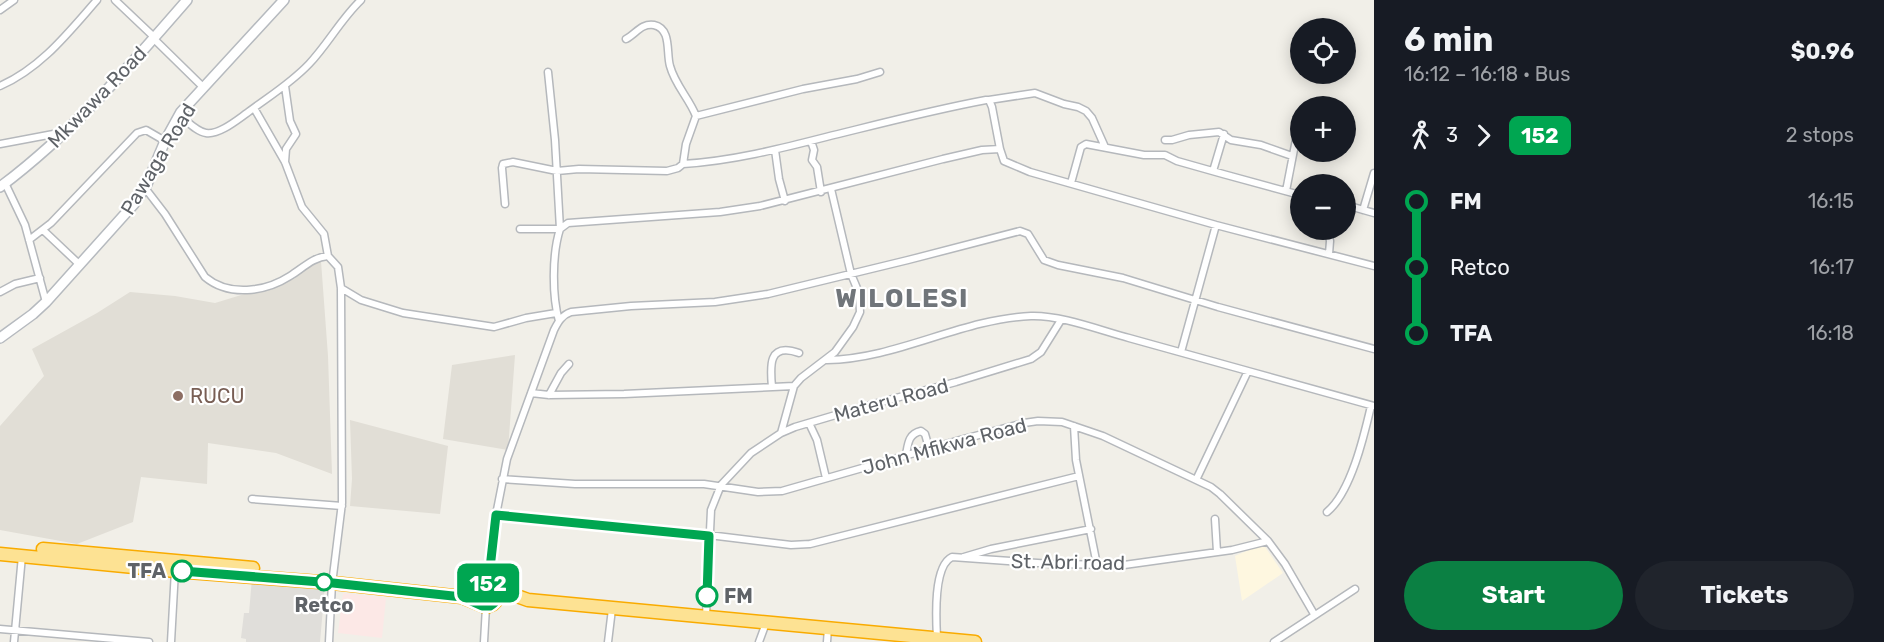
<!DOCTYPE html>
<html lang="en">
<head>
<meta charset="utf-8">
<style>
	:root { --surface:#171b24; --page:#20242c; --text:#f1f3f6; --muted:#9ea1a6; --accent:#0b8043 }
	body { margin:0; font-family:Rubik,sans-serif; background:var(--page); color:var(--text); height:100vh; display:flex; flex-direction:column; font-size:22px; white-space:nowrap }
	* { box-sizing:border-box; margin:0 }
	p { font-size:20px; color:var(--muted) }
	.icon { flex:none; width:33px; height:33px; fill:none; stroke:currentColor; stroke-width:2; stroke-linecap:round; stroke-linejoin:round }
	.map { position:relative; flex:1; overflow:hidden }
	.details { display:flex; flex-direction:column; background:var(--surface); width:510px }
	.details>* { flex:none }
	.badge { padding:0 12px; border-radius:9px; font-size:21px; line-height:39px }
	.buttons { position:absolute; left:1290px; top:18px; display:grid; gap:12px }
	.buttons a { display:grid; place-items:center; width:66px; height:66px; border-radius:50%; background:var(--surface); box-shadow:0 3px 15px #0003; font-size:30px }
	.map>.badge { position:absolute; translate:-50% -50%; box-shadow:0 0 0 3px #fff }
	.legs { display:flex; align-items:center; gap:9px; height:66px; padding:0 30px; font-size:20px }
	.legs p { margin-inline-start:auto }
	.headline { display:flex; align-items:center; justify-content:space-between; height:102px; padding:0 30px }
	h1 { font-size:33px; font-weight:700; line-height:45px }
	.primary-button { display:flex; gap:12px; margin-top:auto; padding:12px 30px }
	.primary-button a { flex:1; height:69px; border-radius:36px; background:var(--accent); color:#fff; font-size:24px; font-weight:700; line-height:69px; text-align:center }
	.primary-button a+a { background:var(--page); color:var(--text) }
	ul { padding:0 30px; list-style:none }
	li { display:flex; align-items:center; gap:21px; height:66px; font-size:22px }
	li i { display:grid; place-items:center; width:9px; height:100%; margin:0 8px; background:currentColor }
	li i::after { content:''; width:15px; height:15px; margin:-8px; border:4px solid; border-radius:50%; background:var(--surface) }
	li p { margin-inline-start:auto }
	li:first-child i { background:linear-gradient(#0000 50%,currentColor 0) }
	li:last-child i { background:linear-gradient(currentColor 50%,#0000 0) }
	main { display:flex; flex:1; min-height:0 }
	.map>svg:first-child { display:block }
	.commercial { fill:#fef7e0 }
	.industrial { fill:#e0deda }
	.education { fill:#e1ded6 }
	.medical { fill:#fce8e6 }
	.lines { fill:none; stroke-linecap:round; stroke-linejoin:round }
	.street-casing { stroke:#b5b8bc; stroke-width:9 }
	.secondary-casing { stroke:#b6babf; stroke-width:12 }
	.highway-casing { stroke:#f9ab00; stroke-width:15 }
	.street { stroke:#fff; stroke-width:6 }
	.secondary { stroke:#fff; stroke-width:9 }
	.highway { stroke:#fde293; stroke-width:12 }
	.line-1-casing { stroke:#fff; stroke-width:14 }
	.line-1 { stroke:#00a651; stroke-width:9 }
	.education-dot { fill:#8d6e63; stroke:#fff; stroke-width:2 }
	.stop-1-dot { fill:#fff; stroke:#00a651; stroke-width:3 }
	.labels { text-anchor:middle; stroke-width:4.5; stroke-linejoin:round; paint-order:stroke }
	.street-label { font-size:20px; fill:#5f6368; stroke:#fff }
	.education-label { font-size:20px; fill:#785e54; stroke:#fff; text-anchor:start }
	.stop-label { font-size:20px; font-weight:bold; fill:#5f6368; stroke:#fff; text-anchor:end }
	.district-label { font-size:26px; font-weight:bold; letter-spacing:1.5px; fill:#70757a; stroke:#fff }
</style>
</head>
<body>
<main>
<div class="map">
<svg width="1374" height="642" viewBox="0 0 1374 642">
	<rect width="100%" height="100%" fill="#f1efe8"/>
	<path class="commercial" d="M1263 544 1283 573 1242 601 1235 556Z"/>
	<path class="industrial" d="M252 578 325 585 320 642H246V639L241 638 244 613H249Z"/>
	<path class="education" d="M317 259 321 261 328 356 332 474 276 453 208 443 207 484 141 477 133 522 77 544 0 530V426L44 376 32 349 97 313 130 292 175 296 215 303 294 279Z
		M515 355 508 450 443 439 452 365Z
		M350 420 448 446 440 514 350 506 352 479Z"/>
	<path class="medical" d="M343 593 386 598 382 638 338 633Z"/>
	<g class="lines">
		<g class="street-casing">
			<path id="street" d="M115 0 154 37
				M0 10 14 0
				M153 38 204 88
				M626 39C636 34 641 23 654 25 672 29 666 53 670 66 675 85 689 98 696 116L686 144 683 164
				M0 86C41 68 68 33 97 0
				M989 100 1035 93 1064 104 1078 107 1086 111 1092 118 1105 147
				M254 108 285 162 302 207 324 234 328 256
				M179 115C187 121 197 132 206 133 219 135 237 120 247 113 268 97 290 84 309 64 328 44 341 19 361 0
				M696 116 803 89 857 79 880 72
				M1165 140H1172L1189 135 1219 132 1231 140 1261 145 1292 156
				M811 141 814 150 812 160 817 167 821 192
				M0 144 64 132
				M775 150 779 179 785 201
				M285 162 286 149 296 134 290 121 285 86
				M1213 171 1224 134
				M5 183 25 225 46 302
				M1071 183 1081 147 1086 144 1144 155H1165L1177 161 1223 174 1300 195
				M145 188 165 214 205 277C229 297 265 292 290 276 303 268 313 257 328 256L338 267 341 288 342 503 333 576
				M1286 191 1298 129 1297 121
				M505 204 502 168 503 164 513 162 557 171 579 169 667 171 678 168 683 164C732 161 779 149 826 137 879 124 932 110 986 100H989L992 107 1000 149 1004 161 1030 172 1216 225 1374 266
				M1346 205 1374 213
				M1363 210 1374 173
				M520 229H560L555 140 548 72
				M43 230 80 265
				M1328 230 1330 241 1329 254
				M29 240 51 223 137 133 146 130 165 141
				M341 288 361 300 403 313 494 327 526 318 556 313
				M0 292 15 284 40 278
				M559 321C552 296 552 254 560 229L568 223 720 212 760 206 943 159 982 150 1000 149
				M1181 352 1216 225
				M827 360C897 359 961 319 1031 316 1061 315 1099 330 1129 338 1211 360 1292 384 1374 406
				M772 387C770 366 768 342 799 353
				M531 393 549 395 624 394 794 386
				M549 395 561 373 569 364
				M809 423 817 440 826 478
				M1074 426 1076 460 1097 565
				M781 433 794 386 801 378 835 352 853 327 860 312 859 293 851 274 831 189
				M906 455C908 444 908 434 921 431L925 434 929 448
				M502 479 575 484H704L758 492 782 491 960 440 1024 423 1038 421 1062 422 1103 436 1211 487 1220 494 1268 541 1285 564 1314 614
				M1196 480 1248 371
				M252 499 342 506
				M1327 512C1351 492 1364 436 1371 406
				M496 515 676 531 791 545 810 544 1079 476
				M1215 519 1217 552
				M964 557 991 549 1091 529
				M488 586 496 515 507 459 554 330C558 322 562 315 571 312L631 306 715 302 768 294 908 260 1020 231 1028 234 1044 260 1058 265 1123 278 1218 307 1374 349
				M706 616 711 510 721 485 751 453 781 433 795 427 866 406 956 382 1031 359 1041 352 1061 320
				M0 629 149 642
				M937 638C936 619 933 566 952 557L1052 564 1124 565 1232 550 1268 541
				M14 642 22 556
				M171 642 175 570
				M329 642 332 583
				M484 642 486 607
				M608 642 612 609
				M759 642 766 623
				M827 642 828 628
				M1274 642 1355 589"/>
		</g>
		<g class="secondary-casing">
			<path id="secondary" d="M0 187C71 134 129 67 187 0
				M0 338 33 314 46 302 134 204 147 184 165 141 181 112 284 0"/>
		</g>
		<g class="highway-casing">
			<path id="highway" d="M43 549 253 568
				M0 554 175 571 333 583 462 597 486 607 493 604 496 601 497 597 495 590 488 586 480 588 476 595 479 603
				M492 587 528 600 975 642"/>
		</g>
		<use href="#street" class="street"/>
		<use href="#secondary" class="secondary"/>
		<use href="#highway" class="highway"/>
	</g>
	<g class="lines">
		<g class="line-1-casing">
			<path id="line-1" d="M182 571 333 583 462 597 482 606H490C497 602 499 597 495 590L488 586 496 515 709 536 707 596"/>
		</g>
		<use href="#line-1" class="line-1"/>
	</g>
	<circle class="education-dot" cx="178" cy="396" r="6"/>
	<g class="stop-1-dot">
		<circle cx="182" cy="571" r="10"/>
		<circle cx="324" cy="582" r="8"/>
		<circle cx="707" cy="596" r="10"/>
	</g>
	<g class="labels">
		<g class="street-label">
			<text transform="translate(97 97) rotate(-46)" y="7">Mkwawa Road</text>
			<text transform="translate(158 159) rotate(-59)" y="7">Pawaga Road</text>
			<text transform="translate(891 400) rotate(-15)" y="7">Materu Road</text>
			<text transform="translate(944 446) rotate(-15)" y="7">John Mfikwa Road</text>
			<text transform="translate(1068 562) rotate(1)" y="7">St. Abri road</text>
		</g>
		<g class="education-label">
			<text x="190" y="403">RUCU</text>
		</g>
		<g class="stop-label">
			<text x="166" y="578">TFA</text>
			<text x="724" y="603" text-anchor="start">FM</text>
			<text x="324" y="612" text-anchor="middle">Retco</text>
		</g>
		<g class="district-label">
			<text x="902" y="307">WILOLESI</text>
		</g>
	</g>
</svg>
<div class="buttons">
<a><svg class="icon" aria-label="locate" viewBox="0 0 24 24"><circle cx="12" cy="12" r="6"/><path d="M12 2v4M12 18v4M2 12h4M18 12h4"/></svg></a>
<a>+</a>
<a>−</a>
</div>
<b class="badge" style="left:488px;top:583px;background:#00a651;color:#fff">152</b>
</div>
<section class="details">
<div class="headline"><div><h1>6 min</h1><p>16:12 – 16:18 · Bus</p></div><b>$0.96</b></div>
<div class="legs"><svg class="icon" aria-label="walk" viewBox="0 0 24 24"><circle cx="13" cy="4" r="2"/><path d="M13 8l-2 6 4 7M11 14l-3 7M7 12l3-4h3l4 4"/></svg>3<svg class="icon" aria-label="forward" viewBox="0 0 24 24"><path d="M9 5l7 7-7 7"/></svg><b class="badge" style="background:#00a651;color:#fff">152</b><p>2 stops</p></div>
<ul>
<li><i style="color:#00a651"></i><b>FM</b><p>16:15</p></li>
<li><i style="color:#00a651"></i><span>Retco</span><p>16:17</p></li>
<li><i style="color:#00a651"></i><b>TFA</b><p>16:18</p></li>
</ul>
<div class="primary-button"><a>Start</a><a>Tickets</a></div>
</section>
</main>
</body>
</html>
